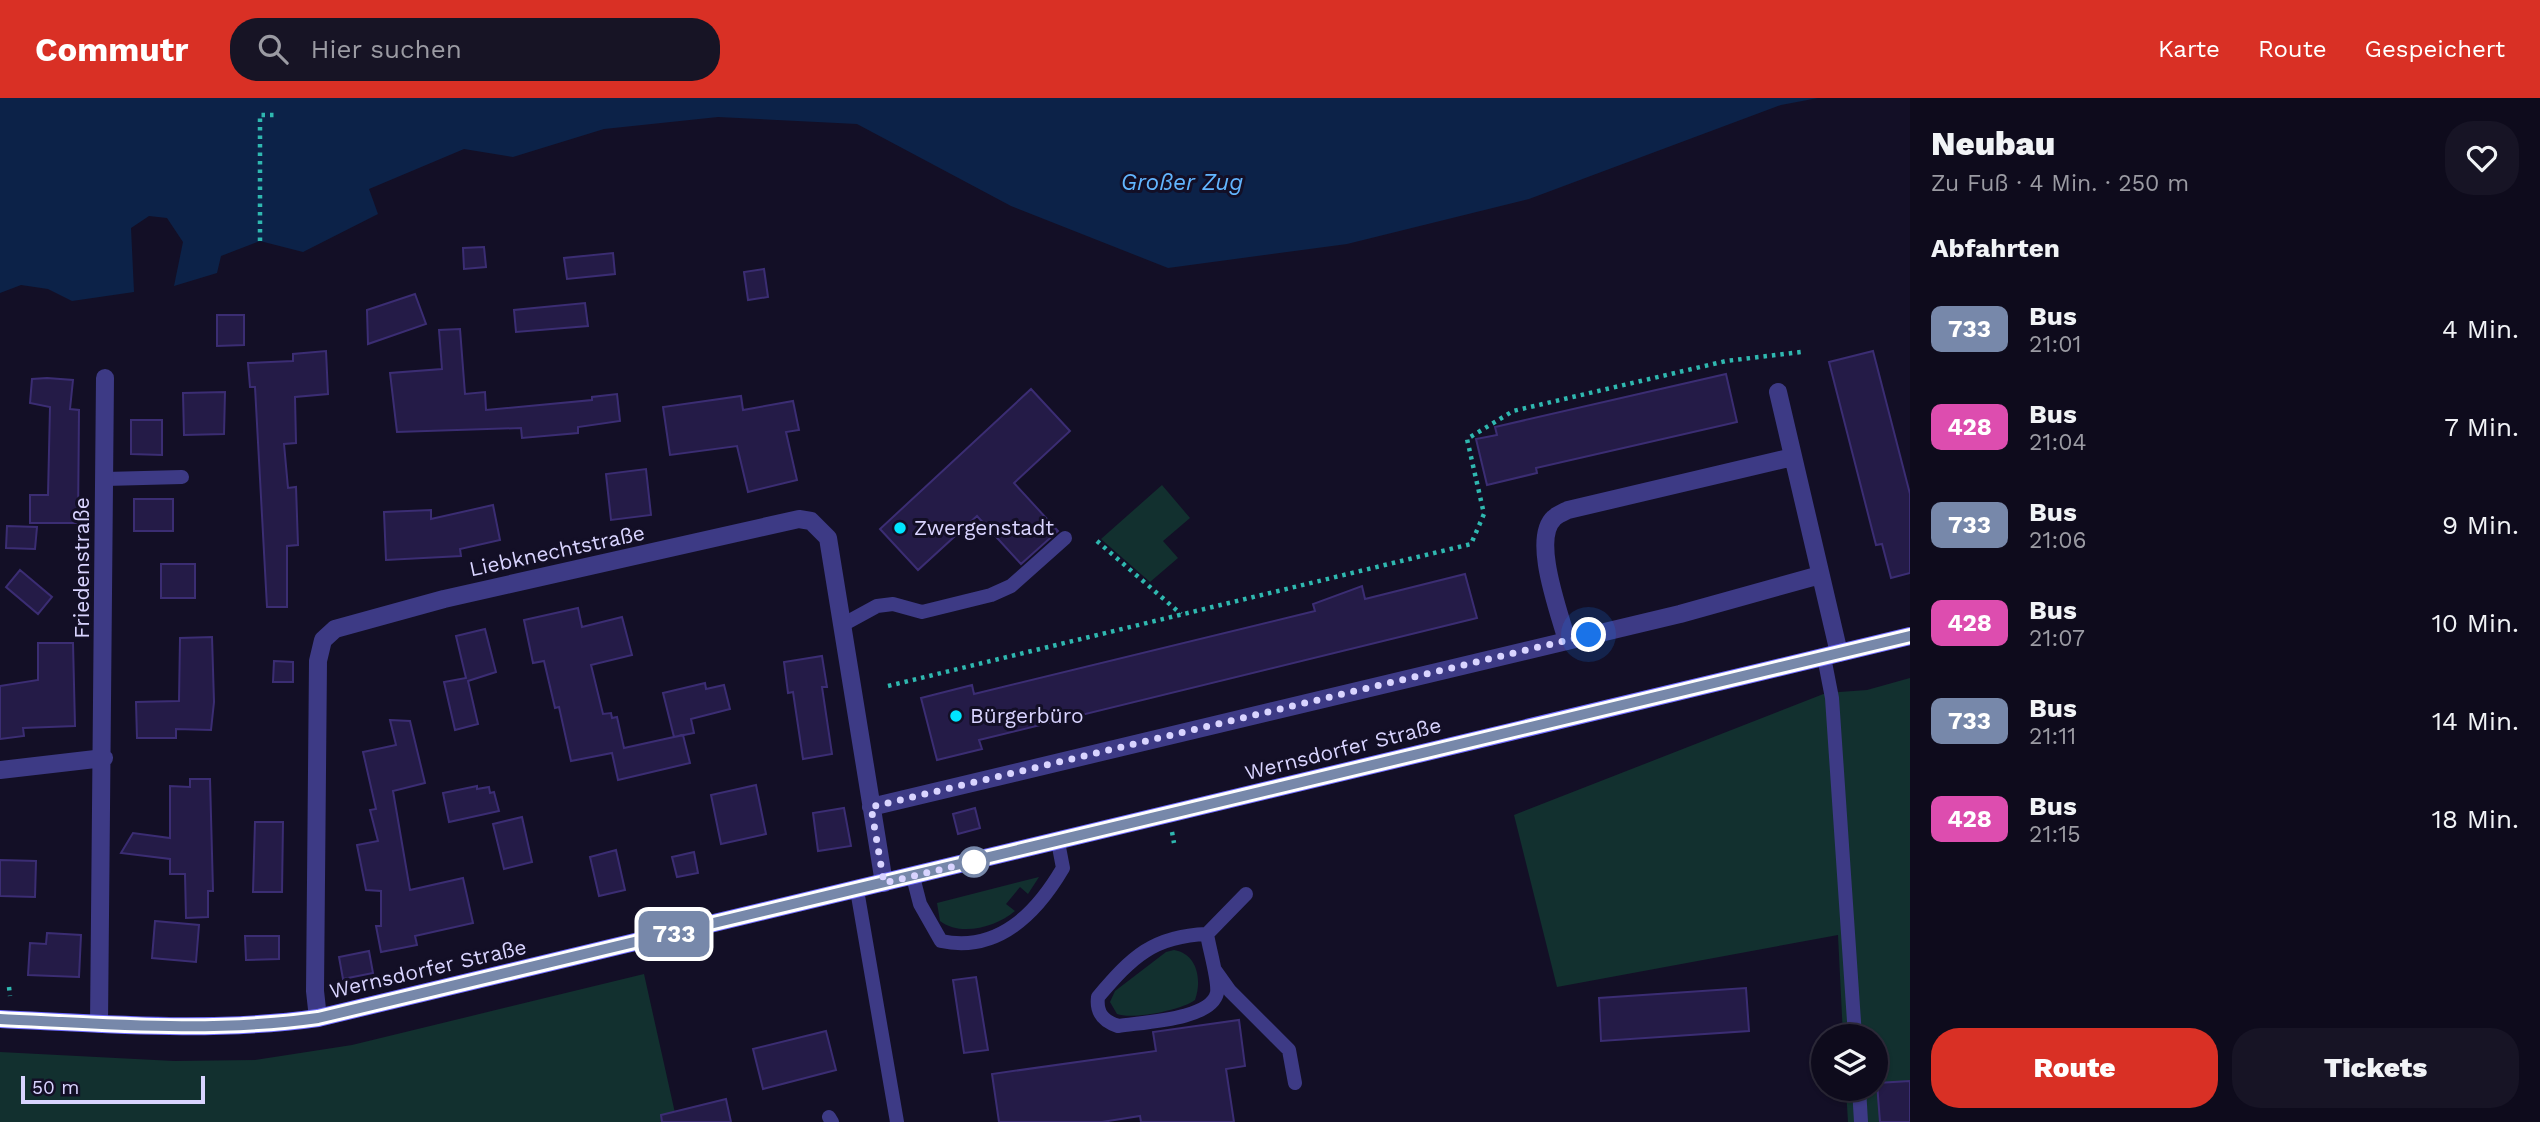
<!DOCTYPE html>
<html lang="de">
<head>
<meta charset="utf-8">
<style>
	:root { --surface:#0e0b1c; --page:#171425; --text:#f1f3f6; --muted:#9b9ba3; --line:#2e2b3b; --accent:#d93025 }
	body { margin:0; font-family:"Work Sans",sans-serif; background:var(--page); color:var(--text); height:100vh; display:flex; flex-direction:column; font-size:26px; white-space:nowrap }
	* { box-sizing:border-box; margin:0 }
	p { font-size:23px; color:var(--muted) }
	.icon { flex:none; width:38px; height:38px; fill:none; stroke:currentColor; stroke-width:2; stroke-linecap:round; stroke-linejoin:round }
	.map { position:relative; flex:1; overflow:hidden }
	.drawer { display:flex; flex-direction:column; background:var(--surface); width:630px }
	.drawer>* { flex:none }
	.badge { padding:0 14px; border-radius:10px; font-size:24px; line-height:46px }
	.fabs { position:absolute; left:1811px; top:926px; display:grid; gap:14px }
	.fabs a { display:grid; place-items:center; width:77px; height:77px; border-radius:50%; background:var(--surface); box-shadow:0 2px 5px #0004,0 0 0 2px var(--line); font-size:35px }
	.scale { position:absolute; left:21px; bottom:18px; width:184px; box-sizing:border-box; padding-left:7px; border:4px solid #d9d4ff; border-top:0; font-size:19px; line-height:24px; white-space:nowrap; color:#d9d4ff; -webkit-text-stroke:5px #130f26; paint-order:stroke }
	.you { position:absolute; width:35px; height:35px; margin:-18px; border:5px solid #fff; border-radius:50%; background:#1a73e8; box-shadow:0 0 0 10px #1a73e833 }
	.map>.badge { position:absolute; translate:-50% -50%; box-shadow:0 0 0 4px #fff }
	h2 { padding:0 21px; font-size:26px; line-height:63px }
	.round { display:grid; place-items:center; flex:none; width:74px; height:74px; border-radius:28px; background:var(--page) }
	.overview { display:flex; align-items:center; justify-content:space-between; height:119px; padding:0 21px }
	h1 { font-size:33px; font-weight:800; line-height:52px }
	.primary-button { display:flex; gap:14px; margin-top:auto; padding:14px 21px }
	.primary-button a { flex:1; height:80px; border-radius:28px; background:var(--accent); color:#fff; font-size:28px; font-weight:800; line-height:80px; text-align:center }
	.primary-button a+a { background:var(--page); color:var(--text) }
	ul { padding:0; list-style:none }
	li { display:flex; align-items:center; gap:21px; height:98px; padding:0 21px }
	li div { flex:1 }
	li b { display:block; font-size:26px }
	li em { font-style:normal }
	li .badge { min-width:77px; font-weight:700; text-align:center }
	header { display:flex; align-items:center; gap:42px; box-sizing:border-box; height:98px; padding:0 35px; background:var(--accent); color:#fff }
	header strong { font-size:33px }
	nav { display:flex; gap:38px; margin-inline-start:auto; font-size:24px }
	.search { width:490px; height:63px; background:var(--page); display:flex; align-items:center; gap:18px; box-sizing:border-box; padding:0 24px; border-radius:28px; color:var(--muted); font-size:26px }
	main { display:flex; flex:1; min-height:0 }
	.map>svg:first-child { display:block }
	.green { fill:#12302f }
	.water { fill:#0c2248 }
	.building { fill:#241b47; stroke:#3b2d73; stroke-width:2 }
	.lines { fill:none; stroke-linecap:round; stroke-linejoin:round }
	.path { stroke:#2fb8b0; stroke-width:4.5; stroke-dasharray:3.5 5; stroke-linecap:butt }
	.lane { stroke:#3d3a85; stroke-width:14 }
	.street { stroke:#3d3a85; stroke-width:18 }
	.secondary { stroke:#6f6bff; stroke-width:18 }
	.line-casing { stroke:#fff; stroke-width:16 }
	.line { stroke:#78a; stroke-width:10 }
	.walk { stroke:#d9d4ff; stroke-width:7; stroke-dasharray:0 12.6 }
	.poi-dot { fill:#00e5ff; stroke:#130f26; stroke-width:2.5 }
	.stop-dot { fill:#fff; stroke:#78a; stroke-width:3.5 }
	.labels { text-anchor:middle; stroke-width:6; stroke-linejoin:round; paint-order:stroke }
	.poi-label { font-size:21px; fill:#d9d4ff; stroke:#130f26; text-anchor:start }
	.street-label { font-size:21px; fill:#d9d4ff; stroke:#130f26 }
	.water-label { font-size:23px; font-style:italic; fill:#62b6ff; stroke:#130f26 }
</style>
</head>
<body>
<header>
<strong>Commutr</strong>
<div class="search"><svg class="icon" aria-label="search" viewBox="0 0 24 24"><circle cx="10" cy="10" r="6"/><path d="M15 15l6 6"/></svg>Hier suchen</div>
<nav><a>Karte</a><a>Route</a><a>Gespeichert</a></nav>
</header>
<main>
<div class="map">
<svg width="1910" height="1024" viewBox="0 0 1910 1024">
	<rect width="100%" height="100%" fill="#130f26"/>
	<path class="green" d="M1162 387 1190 420 1163 443 1178 460 1150 484 1101 441Z
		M1910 580V1024H1848L1846 991 1876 990V938H1843L1838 837 1557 889 1514 717 1826 595 1867 592Z
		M1039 779 1028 796 1020 789 1006 806 1015 813C996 829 961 839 940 823L937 805Z
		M1174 852C1198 856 1202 883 1195 902 1182 912 1132 922 1117 916L1110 904 1115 893 1166 854Z
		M644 876 677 1024H0V954L174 963 255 962 352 947Z"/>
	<path class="water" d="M0 0H1818L1781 7 1529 101 1347 146 1168 170 1011 108 857 26 718 19 604 31 513 59 464 51 369 91 378 116 303 154 260 143 221 158 217 175 174 188 183 144 167 120 149 118 131 130 134 194 72 203 48 191 21 187 0 195Z"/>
	<path class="building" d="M484 149 486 169 464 171 463 150Z
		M613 155 615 176 567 181 564 160Z
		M764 171 768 199 748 202 744 174Z
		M415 196 426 226 368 246 367 212Z
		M585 205 588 228 516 234 514 212Z
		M217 217H244V247L217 248Z
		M460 231 465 296 485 294 486 312 592 302V299L617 296 620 323 578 329V335L522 340 521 330 397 334 390 275 442 271 439 232Z
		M326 253 328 296 295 299 296 345 284 346 288 390 296 389 298 447 287 448V509H267L255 289H250L248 265 293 263V256Z
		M1873 253 1910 396V475L1891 480 1882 446 1876 447 1829 264Z
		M1726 276 1737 324 1536 370 1537 375 1487 387 1476 341 1497 337 1495 329Z
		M47 280 73 282 70 311 79 312 78 425H30V397H48L50 309 30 305 32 281Z
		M1031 291 1070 333 1014 385 1058 433 1021 466 977 418 918 472 880 431Z
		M225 294 224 336 184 337 183 295Z
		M741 298 743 312 793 303 799 332 786 334 797 382 748 394 737 348 670 357 663 309Z
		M131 322H162V357L131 356Z
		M646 371 651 417 611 422 606 376Z
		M134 401H173V433H134Z
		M493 407 500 442 460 451 461 458 386 462 384 414 431 412V421Z
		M7 428 37 429 35 451 6 450Z
		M161 466H195V500H161Z
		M20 472 52 499 38 516 6 489Z
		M1465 476 1477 520 979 642 982 651 937 662 921 600 972 587 974 596 1315 513 1313 506 1362 488 1365 501Z
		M578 510 582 529 622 519 632 557 591 567 603 616 611 615 612 620 617 619 624 650 683 637 690 665 618 682 612 655 571 663 559 609 555 610 544 563 533 565 524 522Z
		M485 531 496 574 468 583 478 626 455 632 444 584 466 580 456 538Z
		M212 539 214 604 211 632 176 631V640H137L136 604 179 603 180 540Z
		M38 545H73L75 628 23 630 24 638 0 641V588L38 582Z
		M822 558 827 589H822L832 656 803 661 793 594 788 595 784 564Z
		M274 563 293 564V584H273Z
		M705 585 706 591 724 587 730 611 691 621 694 635 674 639 663 595Z
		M390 622 410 623 425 685 393 693 410 792 463 780 473 825 415 838 417 847 381 854 376 828H381V793L366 792 357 747 378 743 370 712 376 711 363 654 396 647Z
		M190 681H210L213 793H208V819L186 820 185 776H170V761L121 755 133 735 170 740V688L190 689Z
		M756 687 766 736 721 746 711 697Z
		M477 688V691L489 689 490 695 494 694 499 713 449 724 443 695Z
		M844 710 851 748 818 753 813 715Z
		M975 710 980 730 958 736 953 716Z
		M522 719 532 764 504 771 493 726Z
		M255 724H283L282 794H253Z
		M616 752 625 792 599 798 590 759Z
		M694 754 698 775 677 779 672 759Z
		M0 762 36 763 35 799 0 798Z
		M155 823 199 827 196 864 152 860Z
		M47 835 81 837 79 879 28 877 30 845 46 846Z
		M245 838H279V861L246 862Z
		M369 853 373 875 343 881 339 859Z
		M976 879 988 952 964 955 953 882Z
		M1746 890 1749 933 1601 943 1599 900Z
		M1239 922 1245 968 1226 971 1234 1024H1141L1140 1018 1102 1024H999L992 976 1156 953 1153 934Z
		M826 933 836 972 763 991 753 951Z
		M1910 983V1024H1880L1877 985Z
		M726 1001 731 1024H662L661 1017Z"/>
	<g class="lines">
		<path class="path" d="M260 143V17H275
			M1097 443 1181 516
			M888 588 1471 446 1484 416 1467 341 1513 313 1726 263 1801 254
			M1172 734 1174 745
			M9 889 10 898"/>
		<path class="lane" d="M105 381 182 379
			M844 526 877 508 893 506 922 514 991 497 1011 488 1065 440
			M1824 559 1832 600 1855 938
			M913 779 920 806 941 843C998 855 1036 816 1063 770L1058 744
			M857 792 897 1024
			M1207 836C1209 850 1219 883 1217 895 1211 922 1142 924 1118 928 1103 923 1096 915 1098 899 1132 859 1153 838 1207 836L1246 796
			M1215 872 1230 893 1289 952 1295 985
			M1859 990 1861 1024
			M829 1019 832 1024"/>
		<path class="street" d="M1778 294 1839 555
			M1567 543C1560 516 1531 441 1554 420 1557 417 1564 414 1568 412L1793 359
			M0 672 104 660
			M871 709 1680 516 1820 477
			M318 920 315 893 318 563 323 542 335 531 444 501 799 421 811 423 828 440 884 785
			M99 926 105 280"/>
		<path class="secondary" d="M0 921C106 926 212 935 318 920L1910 538"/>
	</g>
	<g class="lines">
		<g class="line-casing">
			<path id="line" d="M0 921C106 926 212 935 318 920L1910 538"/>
		</g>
		<use href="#line" class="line"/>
		<path class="walk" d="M974 764 981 762 884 785 871 709 1589 537"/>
	</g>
	<g class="poi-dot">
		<circle cx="900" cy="430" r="7"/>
		<circle cx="956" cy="618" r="7"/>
	</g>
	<circle class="stop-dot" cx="974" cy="764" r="14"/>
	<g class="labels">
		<g class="poi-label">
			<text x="914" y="437">Zwergenstadt</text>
			<text x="970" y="625">Bürgerbüro</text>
		</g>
		<g class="street-label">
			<text transform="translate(557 453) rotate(-12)" y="7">Liebknechtstraße</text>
			<text transform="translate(82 470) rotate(-90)" y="7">Friedenstraße</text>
			<text transform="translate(1343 651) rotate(-14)" y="7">Wernsdorfer Straße</text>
			<text transform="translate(428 871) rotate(-13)" y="7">Wernsdorfer Straße</text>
		</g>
		<g class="water-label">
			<text x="1182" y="92">Großer Zug</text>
		</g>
	</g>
</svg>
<div class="fabs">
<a><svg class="icon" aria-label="layers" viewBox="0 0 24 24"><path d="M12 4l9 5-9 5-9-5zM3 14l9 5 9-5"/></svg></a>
</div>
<div class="scale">50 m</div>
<div class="you" style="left:1589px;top:537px"></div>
<b class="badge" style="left:674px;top:836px;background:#78a;color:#fff">733</b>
</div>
<section class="drawer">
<div class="overview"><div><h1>Neubau</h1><p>Zu Fuß · 4 Min. · 250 m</p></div><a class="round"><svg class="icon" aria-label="heart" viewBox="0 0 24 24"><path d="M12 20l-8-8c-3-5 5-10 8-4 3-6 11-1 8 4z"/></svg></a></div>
<h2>Abfahrten</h2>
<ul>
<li><span class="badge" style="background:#78a;color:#fff">733</span><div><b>Bus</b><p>21:01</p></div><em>4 Min.</em></li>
<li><span class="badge" style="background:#dd4daf;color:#fff">428</span><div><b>Bus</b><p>21:04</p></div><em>7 Min.</em></li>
<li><span class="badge" style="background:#78a;color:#fff">733</span><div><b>Bus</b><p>21:06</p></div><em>9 Min.</em></li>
<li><span class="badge" style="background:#dd4daf;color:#fff">428</span><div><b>Bus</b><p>21:07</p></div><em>10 Min.</em></li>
<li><span class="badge" style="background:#78a;color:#fff">733</span><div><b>Bus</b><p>21:11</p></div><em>14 Min.</em></li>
<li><span class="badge" style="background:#dd4daf;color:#fff">428</span><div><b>Bus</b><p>21:15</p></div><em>18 Min.</em></li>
</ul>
<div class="primary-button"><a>Route</a><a>Tickets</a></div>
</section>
</main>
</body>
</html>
